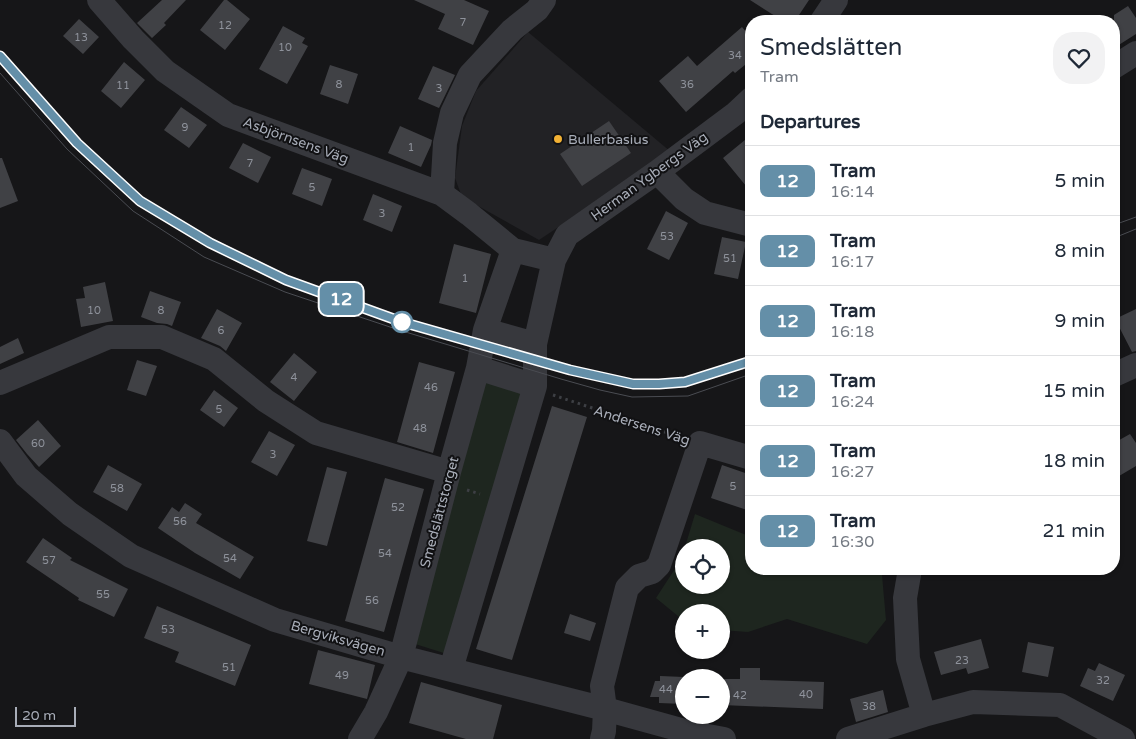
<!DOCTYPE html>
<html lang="en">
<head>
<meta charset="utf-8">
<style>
	:root { --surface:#fff; --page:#f2f2f3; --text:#1f2937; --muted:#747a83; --line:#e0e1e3 }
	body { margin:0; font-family:"Varela Round",sans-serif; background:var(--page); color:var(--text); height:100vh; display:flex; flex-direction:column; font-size:19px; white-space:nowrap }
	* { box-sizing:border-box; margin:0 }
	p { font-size:16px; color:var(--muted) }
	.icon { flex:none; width:28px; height:28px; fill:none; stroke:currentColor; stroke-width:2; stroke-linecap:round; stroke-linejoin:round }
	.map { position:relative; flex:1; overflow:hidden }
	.details { position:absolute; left:745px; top:15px; width:375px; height:560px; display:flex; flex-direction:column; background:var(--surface); border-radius:20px; box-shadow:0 1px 4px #0004 }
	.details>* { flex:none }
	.badge { padding:0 10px; border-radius:8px; font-size:18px; line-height:32px }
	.controls { position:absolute; left:675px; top:539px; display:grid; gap:10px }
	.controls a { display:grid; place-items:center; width:55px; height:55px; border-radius:50%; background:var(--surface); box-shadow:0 1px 4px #0004; font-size:25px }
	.scale { position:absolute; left:15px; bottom:12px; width:61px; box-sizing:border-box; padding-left:5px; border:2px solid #a8adb8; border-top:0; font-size:14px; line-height:18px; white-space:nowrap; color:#a8adb8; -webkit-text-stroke:4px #111113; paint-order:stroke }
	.map>.badge { position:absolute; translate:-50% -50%; box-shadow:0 0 0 2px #fff }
	h2 { padding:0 15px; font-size:19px; line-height:45px }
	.round { display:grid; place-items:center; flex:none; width:52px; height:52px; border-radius:20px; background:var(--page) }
	.overview { display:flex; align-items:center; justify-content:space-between; height:85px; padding:0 15px }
	h1 { font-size:24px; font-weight:600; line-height:38px }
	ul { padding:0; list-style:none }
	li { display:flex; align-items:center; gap:15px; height:70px; padding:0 15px; border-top:1px solid var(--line) }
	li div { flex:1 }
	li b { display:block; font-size:19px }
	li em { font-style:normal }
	li .badge { min-width:55px; font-weight:700; text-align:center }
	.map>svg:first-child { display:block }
	.built { fill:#222225 }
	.green { fill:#1e261f }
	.building { fill:#404145 }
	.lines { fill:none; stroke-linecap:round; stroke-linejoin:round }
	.path { stroke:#3d3f44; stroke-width:3; stroke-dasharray:2.5 4; stroke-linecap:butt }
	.minor { stroke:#37383d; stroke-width:24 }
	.tram { stroke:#4a4c52; stroke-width:1 }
	.line-casing { stroke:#fff; stroke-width:11 }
	.line { stroke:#648fa8; stroke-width:8 }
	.poi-dot { fill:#f2b134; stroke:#111113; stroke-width:2 }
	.stop-dot { fill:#fff; stroke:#648fa8; stroke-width:2.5 }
	.labels { text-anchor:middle; stroke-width:4; stroke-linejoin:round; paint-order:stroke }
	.number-label { font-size:11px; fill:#8e929b }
	.poi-label { font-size:14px; fill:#a8adb8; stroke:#111113; text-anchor:start }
	.street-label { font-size:14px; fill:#a8adb8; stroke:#111113 }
</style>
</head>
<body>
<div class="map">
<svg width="1136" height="739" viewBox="0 0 1136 739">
	<rect width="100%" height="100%" fill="#161618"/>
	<path class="built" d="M528 32 671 152 539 240 462 197 455 178 462 126 476 91Z"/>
	<path class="green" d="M484 379 527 392 447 654 412 643Z
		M695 514 751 537V569H855L882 575 886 620 867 644 787 619 748 632 721 630V612H684V621L656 598 682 558 684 553V585H721V548L685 547Z"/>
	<path class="building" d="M162 0H186L164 23 166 25 152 38 137 23Z
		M224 0H227L250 19 225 50 200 30Z
		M414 0H464L489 11 473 45 438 29 445 14Z
		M750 0H809L795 21H783Z
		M1128 6 1136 18V34L1114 48V15Z
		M79 19 99 37 83 54 63 36Z
		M283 26 305 38 302 43 308 46 287 84 259 69Z
		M742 27 751 38V60L735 73 733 71 686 112 659 81 688 56 697 66Z
		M124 62 145 80 121 108 101 91Z
		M330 65 358 74 348 104 320 94Z
		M433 66 455 75 439 108 418 99Z
		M181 107 207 125 189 148 164 130Z
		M609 121 631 153 582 186 560 154Z
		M400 126 432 140 431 145 421 167 388 153Z
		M751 135V192L723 158Z
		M243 143 271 157 258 183 229 168Z
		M0 158H2L18 201 0 208Z
		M302 168 332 179 322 206 292 194Z
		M373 194 402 206 392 232 363 220Z
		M666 211 688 223 669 260 647 249Z
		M722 237 746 242 738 279 714 274Z
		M454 244 491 254 476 313 439 303Z
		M105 282 113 321 81 327 76 299 85 298 83 287Z
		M150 291 181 302 172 326 167 324 157 323 141 317Z
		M217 309 242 323 226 351 220 346 201 338Z
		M1136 309V351L1132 352 1115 319Z
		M18 338 24 353 0 364V347Z
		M294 353 317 372 294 401 270 382Z
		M137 360 157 366 146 396 127 390Z
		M419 362 455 372 433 453 397 442Z
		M214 390 238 408 224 427 200 410Z
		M552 406 587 417 512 660 476 649Z
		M38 420 61 446 39 467 27 454 16 440Z
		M269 431 295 445 277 476 251 462Z
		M1130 434 1136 443V466L1114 479V443Z
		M108 465 142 484 127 511 93 492Z
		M722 465 751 475V498L747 510 711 498Z
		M327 467 347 472 327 546 307 541Z
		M385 478 424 489 384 632 345 621Z
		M185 503 202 514 196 523 254 557 240 579 195 553 158 528 172 507 179 512Z
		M43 538 72 558 70 560 128 589 114 617 78 600 79 598 26 562Z
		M157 606 251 645 235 686 175 662 179 652 144 638Z
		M570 614 596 623 590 641 564 633Z
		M981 639 989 668 968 674 966 668 941 675 934 652Z
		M1028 642 1054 647 1048 677 1022 672Z
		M318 650 375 665 367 699 309 684Z
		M1099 663 1125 675 1113 701 1080 686 1088 668 1095 671Z
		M740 668H760V680L824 682 823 709 721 705V679H740Z
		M660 676 684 677V704L659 703V697H650L655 681H660Z
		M421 682 502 705 493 739H466L409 723Z
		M883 690 888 712 856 722 850 699Z"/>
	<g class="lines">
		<path class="path" d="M553 395 680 437
			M467 490 480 494"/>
		<path class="minor" d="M99 0 133 39 165 71 228 115 442 194 469 214 513 250 554 260
			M822 21 836 0
			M1114 67 1136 53
			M657 172 684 199 705 213 751 225
			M442 194 445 143 452 113 470 75 512 30 537 10 544 0
			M485 330 535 344
			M478 368 535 386
			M1114 375 1136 365
			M0 383 109 337H162L214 359 266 401 316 433 449 472
			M0 441 26 476 70 514 131 556 275 620 401 657 605 709 692 733 724 739
			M910 569 905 598 908 659 924 715
			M451 669 535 386V344L554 260 567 235 657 172 736 113 751 99
			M360 739 376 712 401 657 449 472 478 368 485 330 513 250
			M602 739 604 731 605 709 602 686 627 588 639 576 652 572 659 565 700 443 751 458
			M848 739 924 715 973 702 1060 705 1123 739"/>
		<path class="tram" d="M0 56 77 143 140 201 210 243 286 280 402 322 570 370 633 383 659 384 685 382 751 361
			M0 73 67 149 133 211 204 257 285 292 399 330 561 379 600 390 632 397 688 396 751 374
			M1114 225 1136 217
			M1114 238 1136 229"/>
	</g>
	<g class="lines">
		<g class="line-casing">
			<path id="line" d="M0 56 77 143 140 201 210 243 286 280 402 322 570 370 633 384H659L685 382 751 361"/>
		</g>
		<use href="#line" class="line"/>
	</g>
	<circle class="poi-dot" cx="558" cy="139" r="5"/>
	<circle class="stop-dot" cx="402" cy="322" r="10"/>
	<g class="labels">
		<g class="number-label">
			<text x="463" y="26">7</text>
			<text x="225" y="29">12</text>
			<text x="81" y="41">13</text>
			<text x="285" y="51">10</text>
			<text x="735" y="59">34</text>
			<text x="339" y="88">8</text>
			<text x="687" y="88">36</text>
			<text x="123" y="89">11</text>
			<text x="439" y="92">3</text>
			<text x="185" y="131">9</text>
			<text x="411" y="151">1</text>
			<text x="250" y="167">7</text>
			<text x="312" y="191">5</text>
			<text x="382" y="217">3</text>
			<text x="667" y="240">53</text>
			<text x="730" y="262">51</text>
			<text x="465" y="282">1</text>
			<text x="94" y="314">10</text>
			<text x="161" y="314">8</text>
			<text x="221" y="334">6</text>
			<text x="294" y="381">4</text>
			<text x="431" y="391">46</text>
			<text x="219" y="413">5</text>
			<text x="420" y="432">48</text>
			<text x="38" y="447">60</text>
			<text x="273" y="458">3</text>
			<text x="733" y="490">5</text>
			<text x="117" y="492">58</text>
			<text x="398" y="511">52</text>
			<text x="180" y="525">56</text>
			<text x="385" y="557">54</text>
			<text x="230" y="562">54</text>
			<text x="49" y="564">57</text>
			<text x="103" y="598">55</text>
			<text x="372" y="604">56</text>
			<text x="168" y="633">53</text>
			<text x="962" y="664">23</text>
			<text x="229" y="671">51</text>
			<text x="342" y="679">49</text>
			<text x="1103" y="684">32</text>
			<text x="666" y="693">44</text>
			<text x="806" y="698">40</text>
			<text x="740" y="699">42</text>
			<text x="869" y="710">38</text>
		</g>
		<g class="poi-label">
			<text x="568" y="144">Bullerbasius</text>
		</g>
		<g class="street-label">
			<text transform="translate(296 140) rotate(20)" y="5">Asbjörnsens Väg</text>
			<text transform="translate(649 176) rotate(-36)" y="5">Herman Ygbergs Väg</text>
			<text transform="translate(642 425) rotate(18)" y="5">Andersens Väg</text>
			<text transform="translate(439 512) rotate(-75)" y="5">Smedslättstorget</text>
			<text transform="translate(338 638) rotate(16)" y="5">Bergviksvägen</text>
		</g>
	</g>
</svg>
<div class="controls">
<a><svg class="icon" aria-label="locate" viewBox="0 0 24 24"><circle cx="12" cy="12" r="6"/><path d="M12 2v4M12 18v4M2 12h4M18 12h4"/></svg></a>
<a>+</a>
<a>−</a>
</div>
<div class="scale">20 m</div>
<b class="badge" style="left:341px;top:299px;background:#648fa8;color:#fff">12</b>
<section class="details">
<div class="overview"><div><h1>Smedslätten</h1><p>Tram</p></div><a class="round"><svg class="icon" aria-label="heart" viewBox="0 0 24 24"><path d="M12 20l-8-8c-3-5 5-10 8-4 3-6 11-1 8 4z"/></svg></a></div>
<h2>Departures</h2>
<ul>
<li><span class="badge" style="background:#648fa8;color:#fff">12</span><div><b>Tram</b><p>16:14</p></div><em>5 min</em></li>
<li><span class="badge" style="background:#648fa8;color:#fff">12</span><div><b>Tram</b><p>16:17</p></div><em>8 min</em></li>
<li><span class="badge" style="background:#648fa8;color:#fff">12</span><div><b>Tram</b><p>16:18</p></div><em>9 min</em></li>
<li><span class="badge" style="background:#648fa8;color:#fff">12</span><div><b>Tram</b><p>16:24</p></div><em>15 min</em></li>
<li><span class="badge" style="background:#648fa8;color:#fff">12</span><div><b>Tram</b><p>16:27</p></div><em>18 min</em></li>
<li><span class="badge" style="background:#648fa8;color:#fff">12</span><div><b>Tram</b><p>16:30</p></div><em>21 min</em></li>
</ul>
</section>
</div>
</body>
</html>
